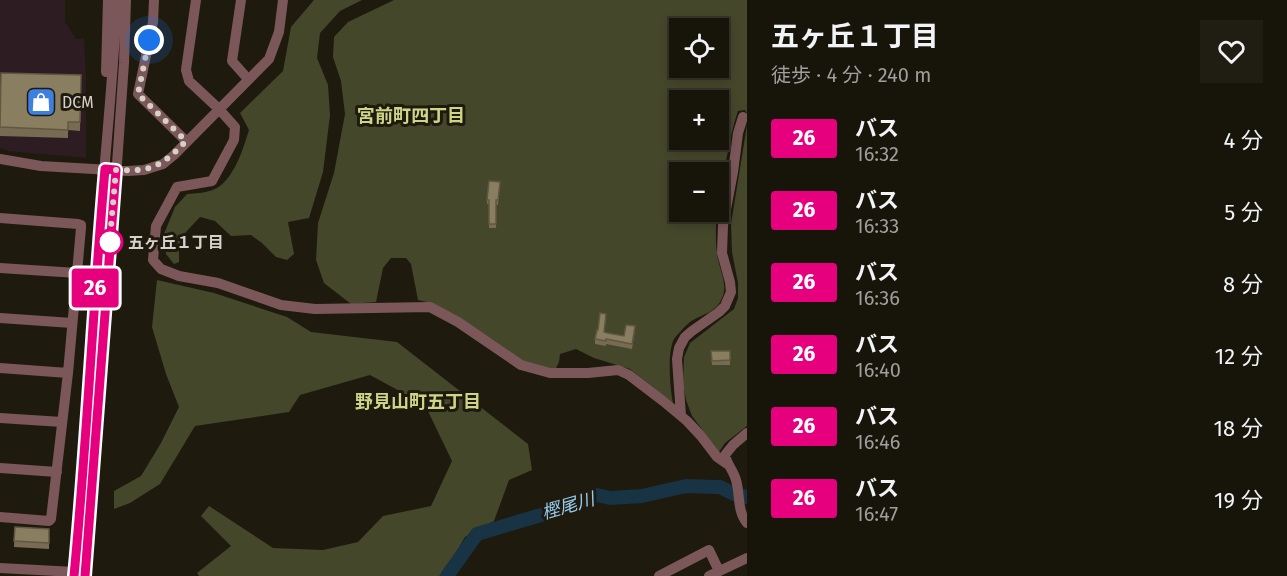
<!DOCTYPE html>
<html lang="ja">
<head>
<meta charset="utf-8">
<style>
	:root { --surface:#17140a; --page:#201d13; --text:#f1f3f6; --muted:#9e9e9c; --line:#36332b }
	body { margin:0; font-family:"Fira Sans","Noto Sans JP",sans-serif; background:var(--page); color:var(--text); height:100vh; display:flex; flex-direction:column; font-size:22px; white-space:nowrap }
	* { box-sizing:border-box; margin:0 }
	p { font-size:20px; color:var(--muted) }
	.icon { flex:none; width:33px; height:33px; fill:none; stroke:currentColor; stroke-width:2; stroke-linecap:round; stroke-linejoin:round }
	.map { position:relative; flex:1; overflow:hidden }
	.sheet { display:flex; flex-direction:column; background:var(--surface); width:540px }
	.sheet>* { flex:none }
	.badge { padding:0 12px; border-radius:4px; font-size:21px; line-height:39px }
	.controls { position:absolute; left:669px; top:18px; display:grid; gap:12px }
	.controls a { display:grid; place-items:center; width:60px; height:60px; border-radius:0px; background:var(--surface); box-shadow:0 3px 9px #0003,0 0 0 2px var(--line); font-size:30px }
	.you { position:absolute; width:30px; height:30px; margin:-15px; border:4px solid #fff; border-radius:50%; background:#1a73e8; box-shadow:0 0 0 9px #1a73e833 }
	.map>.badge { position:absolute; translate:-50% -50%; box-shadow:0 0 0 3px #fff }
	.round { display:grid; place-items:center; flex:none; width:63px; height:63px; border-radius:0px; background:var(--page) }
	.summary { display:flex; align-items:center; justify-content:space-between; height:102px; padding:0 24px }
	h1 { font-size:28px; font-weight:700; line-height:45px }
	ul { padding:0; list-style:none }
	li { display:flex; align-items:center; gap:18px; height:72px; padding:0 24px }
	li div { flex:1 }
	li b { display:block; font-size:22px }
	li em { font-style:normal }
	li .badge { min-width:66px; font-weight:700; text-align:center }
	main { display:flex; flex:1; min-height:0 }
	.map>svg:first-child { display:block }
	.commercial { fill:#2d1c22 }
	.forest { fill:#44472a; fill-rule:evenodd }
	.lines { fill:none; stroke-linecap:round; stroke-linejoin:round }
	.river { stroke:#173344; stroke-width:14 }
	.minor { stroke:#7b575a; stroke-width:10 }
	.wall { fill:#776c53 }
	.building { fill:#8a7e60; stroke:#615843; stroke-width:1.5 }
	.line-casing { stroke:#fff; stroke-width:14 }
	.line { stroke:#e6007e; stroke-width:9 }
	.walk { stroke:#d5d2ca; stroke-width:6; stroke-dasharray:0 10.8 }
	.stop-dot { fill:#fff; stroke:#e6007e; stroke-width:3 }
	.labels { text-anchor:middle; stroke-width:6; stroke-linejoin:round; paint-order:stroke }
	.poi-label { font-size:16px; fill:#d5d2ca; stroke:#1f1a0e; text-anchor:start }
	.stop-label { font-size:16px; font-weight:bold; fill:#d5d2ca; stroke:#1f1a0e; text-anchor:start }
	.neighbourhood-label { font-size:18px; font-weight:bold; fill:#cfd587; stroke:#1f1a0e }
	.water-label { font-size:18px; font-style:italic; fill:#94cbee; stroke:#1f1a0e }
</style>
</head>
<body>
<main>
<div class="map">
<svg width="747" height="576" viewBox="0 0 747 576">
	<rect width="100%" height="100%" fill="#1f1a0e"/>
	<path class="commercial" d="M0 0H65V22L76 39 84 38 86 77V158L8 151 0 148Z"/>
	<path class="forest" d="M314 0H362L340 11 320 33 317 58 328 85 330 115 323 172 309 218 288 222 294 254 287 260 276 257 262 243 251 235 231 236 215 221 200 217 185 233 179 247V262L174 264 166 254 164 234 175 207 187 194C198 193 211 193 220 186 236 173 243 149 249 130L240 113 283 71 291 27Z
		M394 0H747V114L745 110 738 111C728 140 725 171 719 201L718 172H680V212H717C716 225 715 239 717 253 718 267 729 284 722 298 716 313 702 314 690 322 685 326 678 334 674 339 667 352 670 388 673 403L630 369 594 358 576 349 560 354 559 362 555 370 522 361 431 303 418 300 411 264 406 258H391L383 268 376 302 351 304 324 283 316 260 318 223 334 173 345 114 341 81 333 57 334 37 348 22ZM680 28H718V68H680ZM680 100H718V140H680Z
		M747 125V426L725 443 719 452 692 416 686 400 683 383 684 357 690 343 734 309 738 298V283L732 252 731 224Z
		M157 280 214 293 287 317 311 332 397 342 528 444 532 470 509 480 494 521 465 537 446 570 439 576H199L197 573 231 546 201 516 209 506 273 548 323 550 358 542 383 516 431 506 452 461 425 405 370 375 300 395 289 412 195 426 160 484 130 503 114 509V491L141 476 161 443 179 407 166 374 152 327Z"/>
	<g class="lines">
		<path class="river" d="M447 576 477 534 541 515 597 495 610 498 642 496 686 486 715 487H720L734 494 747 497"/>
		<path class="minor" d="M154 0 153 22 138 94 187 142
			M196 0 186 70 189 81 219 109 235 127 234 140 212 181 177 187 156 226 153 260 161 269 179 276 218 283 281 305 315 309 430 307 458 322 521 365 550 373H588L618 370 629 375 663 401 687 421 701 436 717 457 727 464
			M241 0 232 61 248 79
			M106 72 108 0
			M0 159 41 166 128 171 144 170 163 164 174 155 269 59 279 32 283 0
			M0 218 78 224 81 225V228L68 373 51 519 49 521 0 517
			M0 268 77 273
			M0 318 72 323
			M0 368 68 373
			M681 416 677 359 679 348 685 337 692 331 719 312 725 306 731 292 730 282 722 253 723 225 733 172 738 133 743 117
			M0 418 62 422
			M747 433 733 445 725 455C727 464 732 469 735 477 741 492 736 510 747 523
			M0 468 57 472
			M0 568 75 572
			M74 576C84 464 90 352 98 240 105 160 113 80 117 0
			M85 576 109 249 115 193 124 63 126 0
			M659 576 709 550 719 571
			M709 576 747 558"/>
	</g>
	<path class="wall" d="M81 75 80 131 68 130V138L0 136V110Z
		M500 182 498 205H496V228H489V204H487V200Z
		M606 318 604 332 624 336 635 330 632 349 606 344V346L595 344V339Z
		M711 351H730V365H712Z
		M15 527 49 529V549L14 547Z"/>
	<path class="building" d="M1 73 81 75 80 122H68V130L0 127Z
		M489 181 500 182 498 200H496V224H489V200H487Z
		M600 313 606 314 604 332 607 333 624 336 626 325 635 326 632 344 606 339V341L595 339 597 330H598Z
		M711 351H730V360L712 361Z
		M15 527 49 529V543L14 541Z"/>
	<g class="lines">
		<g class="line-casing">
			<path id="line" d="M74 576C87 441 93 305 105 169L116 170 85 576"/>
		</g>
		<use href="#line" class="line"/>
		<path class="walk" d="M110 242 109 249 116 170C152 172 162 166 186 141L138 94 149 40"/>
	</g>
	<defs>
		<g id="shop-square" transform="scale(1.5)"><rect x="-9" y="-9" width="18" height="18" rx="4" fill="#3f7fe0" stroke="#1f1a0e"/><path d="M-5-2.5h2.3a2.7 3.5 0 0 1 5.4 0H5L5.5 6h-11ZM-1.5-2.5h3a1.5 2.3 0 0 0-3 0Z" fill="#fff"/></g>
	</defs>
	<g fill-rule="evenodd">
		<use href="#shop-square" x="41" y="102"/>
	</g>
	<circle class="stop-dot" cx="110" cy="242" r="12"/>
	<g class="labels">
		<g class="poi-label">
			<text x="62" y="108">DCM</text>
		</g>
		<g class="stop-label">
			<text x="128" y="248">五ヶ丘１丁目</text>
		</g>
		<g class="neighbourhood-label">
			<text x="411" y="122">宮前町四丁目</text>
			<text x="418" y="408">野見山町五丁目</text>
		</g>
		<g class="water-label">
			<text transform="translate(568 506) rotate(-16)" y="6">樫尾川</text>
		</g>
	</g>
</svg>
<div class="controls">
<a><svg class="icon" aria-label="locate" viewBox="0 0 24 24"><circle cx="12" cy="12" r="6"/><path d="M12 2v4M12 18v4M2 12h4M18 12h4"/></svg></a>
<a>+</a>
<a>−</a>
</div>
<div class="you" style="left:149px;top:40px"></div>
<b class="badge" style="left:95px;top:288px;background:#e6007e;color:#fff">26</b>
</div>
<section class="sheet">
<div class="summary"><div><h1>五ヶ丘１丁目</h1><p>徒歩 · 4 分 · 240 m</p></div><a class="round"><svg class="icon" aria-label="heart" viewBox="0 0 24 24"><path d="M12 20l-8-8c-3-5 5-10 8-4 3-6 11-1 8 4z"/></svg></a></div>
<ul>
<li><span class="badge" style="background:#e6007e;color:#fff">26</span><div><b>バス</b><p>16:32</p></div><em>4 分</em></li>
<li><span class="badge" style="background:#e6007e;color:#fff">26</span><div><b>バス</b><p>16:33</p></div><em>5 分</em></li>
<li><span class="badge" style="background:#e6007e;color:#fff">26</span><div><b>バス</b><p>16:36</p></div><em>8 分</em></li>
<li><span class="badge" style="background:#e6007e;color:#fff">26</span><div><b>バス</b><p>16:40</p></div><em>12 分</em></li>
<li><span class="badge" style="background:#e6007e;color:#fff">26</span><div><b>バス</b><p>16:46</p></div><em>18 分</em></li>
<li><span class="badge" style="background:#e6007e;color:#fff">26</span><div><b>バス</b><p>16:47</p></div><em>19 分</em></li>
</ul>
</section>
</main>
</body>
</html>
